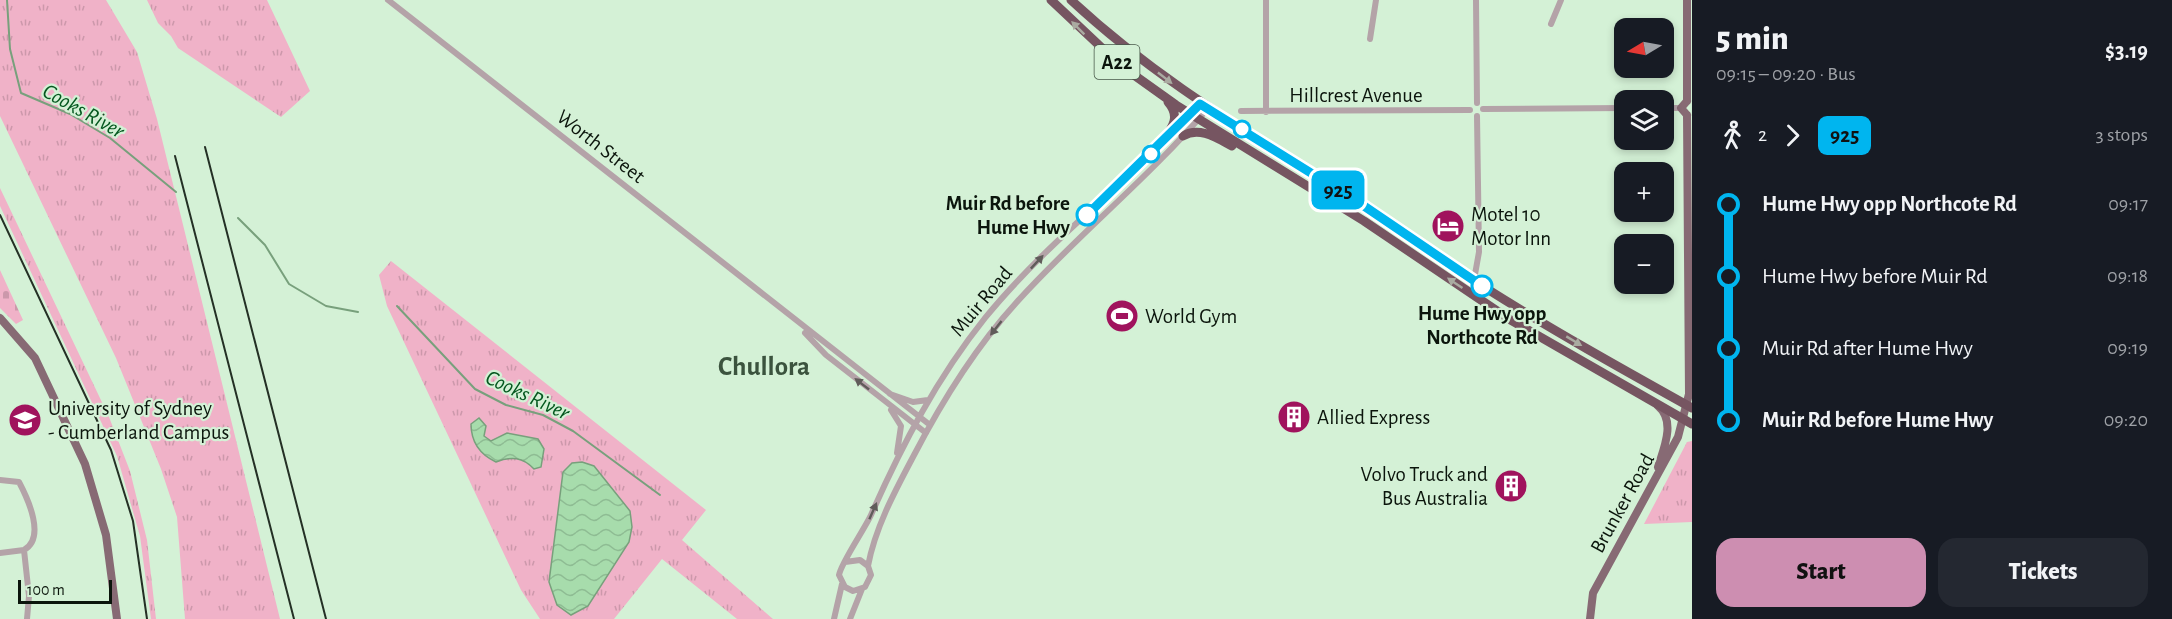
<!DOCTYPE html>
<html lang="en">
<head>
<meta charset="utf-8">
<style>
	:root { --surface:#171b24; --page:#242831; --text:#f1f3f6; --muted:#9ea1a6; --accent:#cd8eb1 }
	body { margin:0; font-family:"Alegreya Sans",sans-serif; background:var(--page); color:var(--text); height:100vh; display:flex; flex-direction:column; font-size:22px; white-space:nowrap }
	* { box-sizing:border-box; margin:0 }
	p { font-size:20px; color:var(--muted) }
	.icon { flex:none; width:33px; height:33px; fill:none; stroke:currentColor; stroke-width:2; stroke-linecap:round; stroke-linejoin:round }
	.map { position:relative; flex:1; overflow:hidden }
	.sheet { display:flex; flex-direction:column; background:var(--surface); width:480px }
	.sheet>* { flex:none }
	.badge { padding:0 12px; border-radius:9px; font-size:21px; line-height:39px }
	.needle { width:39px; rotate:260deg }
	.fabs { position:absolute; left:1614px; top:18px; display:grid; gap:12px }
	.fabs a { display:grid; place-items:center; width:60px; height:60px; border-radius:12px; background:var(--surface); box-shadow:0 3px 9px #0003; font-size:30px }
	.scale { position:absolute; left:18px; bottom:15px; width:94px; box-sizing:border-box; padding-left:6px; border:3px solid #0b150c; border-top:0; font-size:16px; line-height:21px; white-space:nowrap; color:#0b150c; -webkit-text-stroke:4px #d4f1d6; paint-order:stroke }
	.map>.badge { position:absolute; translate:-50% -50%; box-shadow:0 0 0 3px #fff }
	.legs { display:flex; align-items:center; gap:9px; height:66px; padding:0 24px; font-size:20px }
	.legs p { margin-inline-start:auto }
	.summary { display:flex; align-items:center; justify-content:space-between; height:102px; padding:0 24px }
	h1 { font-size:33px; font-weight:800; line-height:45px }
	.primary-button { display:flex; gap:12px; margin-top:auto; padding:12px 24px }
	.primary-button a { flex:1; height:69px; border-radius:18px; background:var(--accent); color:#111; font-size:24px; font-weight:800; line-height:69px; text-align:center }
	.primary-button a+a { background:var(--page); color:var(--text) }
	ul { padding:0 24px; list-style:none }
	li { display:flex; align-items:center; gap:21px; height:72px; font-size:22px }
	li i { display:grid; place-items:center; width:9px; height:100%; margin:0 8px; background:currentColor }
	li i::after { content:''; width:15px; height:15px; margin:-8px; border:4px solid; border-radius:50%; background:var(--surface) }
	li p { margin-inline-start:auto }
	li:first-child i { background:linear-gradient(#0000 50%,currentColor 0) }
	li:last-child i { background:linear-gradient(currentColor 50%,#0000 0) }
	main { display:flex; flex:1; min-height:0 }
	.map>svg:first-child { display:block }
	.grass { fill:url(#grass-tufts) }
	.cemetery { fill:url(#cemetery-stones) }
	.water { fill:url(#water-waves); stroke:#78a07c; stroke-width:1.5 }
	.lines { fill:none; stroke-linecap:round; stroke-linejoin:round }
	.stream { stroke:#78a07c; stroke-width:2 }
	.minor { stroke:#b4a3a8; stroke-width:6 }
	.major { stroke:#876a74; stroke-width:8 }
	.highway { stroke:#765561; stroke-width:9 }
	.rail { stroke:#243025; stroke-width:2 }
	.oneway { fill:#aaaba1 }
	.oneway2 { fill:#605c5a }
	.line-1-casing { stroke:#fff; stroke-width:14 }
	.line-1 { stroke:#00b5ef; stroke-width:9 }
	.stop-1-dot { fill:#fff; stroke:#00b5ef; stroke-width:3 }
	.labels { text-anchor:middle; stroke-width:4.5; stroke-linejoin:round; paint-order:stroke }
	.shield { fill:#d4f1d6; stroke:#475749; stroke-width:1.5 }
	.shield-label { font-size:20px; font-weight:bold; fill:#0b150c }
	.street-label { font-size:21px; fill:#0b150c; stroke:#d4f1d6 }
	.stop-label { font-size:21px; font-weight:bold; fill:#0b150c; stroke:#d4f1d6; text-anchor:end }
	.poi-label { font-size:21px; fill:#0b150c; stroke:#d4f1d6; text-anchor:start }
	.water-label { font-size:22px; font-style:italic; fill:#05581f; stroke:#d4f1d6 }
	.district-label { font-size:27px; font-weight:bold; fill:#3b533e; stroke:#d4f1d6 }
</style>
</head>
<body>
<main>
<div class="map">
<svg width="1692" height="619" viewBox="0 0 1692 619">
	<defs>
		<pattern id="grass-tufts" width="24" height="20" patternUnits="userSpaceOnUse" patternTransform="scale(1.5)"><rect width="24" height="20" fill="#f0b2c8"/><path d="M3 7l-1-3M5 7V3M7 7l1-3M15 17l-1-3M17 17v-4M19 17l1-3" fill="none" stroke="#cc98ab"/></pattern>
		<pattern id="cemetery-stones" width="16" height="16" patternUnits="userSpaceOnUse" patternTransform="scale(1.5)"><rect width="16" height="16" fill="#f0b2c8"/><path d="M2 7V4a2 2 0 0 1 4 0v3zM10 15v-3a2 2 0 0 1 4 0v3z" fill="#cc98ab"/></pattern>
		<pattern id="water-waves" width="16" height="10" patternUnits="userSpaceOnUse" patternTransform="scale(1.5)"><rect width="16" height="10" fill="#a7dcac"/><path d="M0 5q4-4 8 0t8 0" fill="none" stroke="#8ebc93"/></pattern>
	</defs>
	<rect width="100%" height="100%" fill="#d4f1d6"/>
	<path class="grass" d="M0 0H106L137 52 157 119 280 619H185L177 517 161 469 116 358 0 116Z
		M147 0H267L310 91 281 117 178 48 171 36 158 23Z
		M0 188 109 417 130 471 147 540 156 619H151L140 536 117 456 0 206Z
		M391 261 706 510 682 540 773 619H737L662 559 614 619H540L521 590 387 306 379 275Z
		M1692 441V522L1644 524 1687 442Z"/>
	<path class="cemetery" d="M0 270 23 320 16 324 0 308Z"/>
	<path class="water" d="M479 418 486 426 484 436 491 441 507 433 538 439 544 449 541 467 534 469C523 457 511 456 496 462 479 454 471 442 471 424Z
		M582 462 594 466 630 511 632 527 629 542 588 606 571 615 557 605 549 582 563 472 572 463Z"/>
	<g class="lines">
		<path class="stream" d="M7 0 10 49 21 93 70 114 110 138 176 192
			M238 218 265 245 289 284 326 306 358 312
			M397 306 475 389 506 405 543 415 573 431 660 495"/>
		<path class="minor" d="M388 0 930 425
			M1266 0V112
			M1476 0 1477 103
			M1551 24 1561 0
			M1370 39 1376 0
			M1664 108H1681
			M1483 109 1624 108
			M1241 111 1470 110
			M1170 135 1200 104
			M1474 280 1479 252 1477 116
			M805 333 826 355 926 433
			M890 394 913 402 928 400
			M891 410 901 426 897 453
			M0 480 19 482C28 499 46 538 24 550
			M0 553 24 550 29 596 27 619
			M845 562 860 560 868 566 871 575 865 587 853 591 845 587 839 575C841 563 864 530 871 515 902 445 937 378 985 318 1037 254 1102 202 1161 145
			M868 566C875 528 895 491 913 457 941 403 975 348 1016 303 1077 235 1149 178 1208 108
			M834 619 842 584
			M850 619 862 589"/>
		<path class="major" d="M1687 0V101
			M1687 101 1681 108 1687 115
			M0 318 35 358 85 464 106 535 117 619
			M1658 467C1664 448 1676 421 1658 406
			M1590 619 1593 593 1678 437 1689 394 1687 115"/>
		<path class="highway" d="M1051 0 1120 65 1176 105 1364 221 1509 319 1692 424
			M1071 0C1161 84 1262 140 1364 206 1404 232 1443 261 1484 287 1552 330 1622 369 1692 408
			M1183 136C1199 126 1217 138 1232 146
			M1159 146C1169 131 1183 119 1168 102"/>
		<path class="rail" d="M205 147 326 619
			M175 156 294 619
			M0 215 111 450 133 521 147 619"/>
	</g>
	<defs><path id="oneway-solid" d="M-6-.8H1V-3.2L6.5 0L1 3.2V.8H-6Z" transform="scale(1.5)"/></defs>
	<g class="oneway">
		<use href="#oneway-solid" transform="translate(1078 28) rotate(-135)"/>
		<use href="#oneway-solid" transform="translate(1165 78) rotate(38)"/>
		<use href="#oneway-solid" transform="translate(1455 283) rotate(-146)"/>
		<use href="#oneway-solid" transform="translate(1574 341) rotate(31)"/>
	</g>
	<g class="oneway2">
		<use href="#oneway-solid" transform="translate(1037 262) rotate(-47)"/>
		<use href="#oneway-solid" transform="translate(996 328) rotate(128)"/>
		<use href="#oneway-solid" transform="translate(862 384) rotate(-142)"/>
		<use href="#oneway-solid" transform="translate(873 511) rotate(-66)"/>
	</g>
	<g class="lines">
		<g class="line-1-casing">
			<path id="line-1" d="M1087 215 1200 104 1364 206 1482 286"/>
		</g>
		<use href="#line-1" class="line-1"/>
	</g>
	<defs>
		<g id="hotel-disc" transform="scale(1.725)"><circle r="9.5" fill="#a0135d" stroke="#d4f1d6"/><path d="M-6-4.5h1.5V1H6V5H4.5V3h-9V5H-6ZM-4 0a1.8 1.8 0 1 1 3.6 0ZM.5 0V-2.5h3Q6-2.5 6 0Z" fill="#fff"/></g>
		<g id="stadium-disc" transform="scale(1.725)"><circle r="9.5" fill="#a0135d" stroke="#d4f1d6"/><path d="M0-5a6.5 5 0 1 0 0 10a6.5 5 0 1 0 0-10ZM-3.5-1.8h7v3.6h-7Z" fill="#fff"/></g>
		<g id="building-disc" transform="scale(1.725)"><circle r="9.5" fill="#a0135d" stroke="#d4f1d6"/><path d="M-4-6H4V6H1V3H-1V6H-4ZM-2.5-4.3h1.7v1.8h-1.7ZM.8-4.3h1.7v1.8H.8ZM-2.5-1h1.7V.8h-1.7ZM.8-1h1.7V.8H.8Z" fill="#fff"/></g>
		<g id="university-disc" transform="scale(1.725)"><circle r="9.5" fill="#a0135d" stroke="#d4f1d6"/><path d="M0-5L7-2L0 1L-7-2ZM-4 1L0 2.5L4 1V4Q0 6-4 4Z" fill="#fff"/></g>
	</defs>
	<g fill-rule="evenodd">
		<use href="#hotel-disc" x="1448" y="226"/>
		<use href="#stadium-disc" x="1122" y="316"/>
		<use href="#building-disc" x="1294" y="417"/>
		<use href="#university-disc" x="25" y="420"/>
		<use href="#building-disc" x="1511" y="486"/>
	</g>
	<g class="stop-1-dot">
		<circle cx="1242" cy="129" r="8"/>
		<circle cx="1151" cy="154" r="8"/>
		<circle cx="1087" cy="215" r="10"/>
		<circle cx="1482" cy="286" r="10"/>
	</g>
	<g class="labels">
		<rect class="shield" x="1094.5" y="45" width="45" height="34" rx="4.5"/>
		<g class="shield-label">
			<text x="1117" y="69">A22</text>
		</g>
		<g class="street-label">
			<text x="1356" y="102">Hillcrest Avenue</text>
			<text transform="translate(601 146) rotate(38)" y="7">Worth Street</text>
			<text transform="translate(981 301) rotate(-50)" y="7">Muir Road</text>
			<text transform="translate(1622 503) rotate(-61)" y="7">Brunker Road</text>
		</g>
		<g class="stop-label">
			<text x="1070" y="210">Muir Rd before<tspan x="1070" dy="24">Hume Hwy</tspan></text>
			<text x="1482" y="320" text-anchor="middle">Hume Hwy opp<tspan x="1482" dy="24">Northcote Rd</tspan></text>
		</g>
		<g class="poi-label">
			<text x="1471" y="221">Motel 10<tspan x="1471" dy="24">Motor Inn</tspan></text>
			<text x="1145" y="323">World Gym</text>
			<text x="48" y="415">University of Sydney<tspan x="48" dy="24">- Cumberland Campus</tspan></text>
			<text x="1317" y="424">Allied Express</text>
			<text x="1488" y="481" text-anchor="end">Volvo Truck and<tspan x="1488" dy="24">Bus Australia</tspan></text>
		</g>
		<g class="water-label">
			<text transform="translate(84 110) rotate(29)" y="8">Cooks River</text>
			<text transform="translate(528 394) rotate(25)" y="8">Cooks River</text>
		</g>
		<g class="district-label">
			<text x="764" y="375">Chullora</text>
		</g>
	</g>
</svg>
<div class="fabs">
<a><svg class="needle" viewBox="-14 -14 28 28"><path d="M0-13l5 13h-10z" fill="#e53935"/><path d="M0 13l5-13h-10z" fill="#9ea1a6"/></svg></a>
<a><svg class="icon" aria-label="layers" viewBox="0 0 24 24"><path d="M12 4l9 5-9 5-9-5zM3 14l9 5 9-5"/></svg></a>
<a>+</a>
<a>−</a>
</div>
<div class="scale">100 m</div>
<b class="badge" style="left:1338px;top:190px;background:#00b5ef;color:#111">925</b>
</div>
<section class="sheet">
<div class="summary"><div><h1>5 min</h1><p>09:15 – 09:20 · Bus</p></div><b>$3.19</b></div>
<div class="legs"><svg class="icon" aria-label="walk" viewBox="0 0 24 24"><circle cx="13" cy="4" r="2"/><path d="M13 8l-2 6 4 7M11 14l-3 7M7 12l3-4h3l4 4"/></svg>2<svg class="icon" aria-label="forward" viewBox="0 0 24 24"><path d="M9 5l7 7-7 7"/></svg><b class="badge" style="background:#00b5ef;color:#111">925</b><p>3 stops</p></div>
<ul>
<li><i style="color:#00b5ef"></i><b>Hume Hwy opp Northcote Rd</b><p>09:17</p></li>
<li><i style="color:#00b5ef"></i><span>Hume Hwy before Muir Rd</span><p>09:18</p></li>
<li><i style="color:#00b5ef"></i><span>Muir Rd after Hume Hwy</span><p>09:19</p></li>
<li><i style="color:#00b5ef"></i><b>Muir Rd before Hume Hwy</b><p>09:20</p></li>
</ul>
<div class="primary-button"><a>Start</a><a>Tickets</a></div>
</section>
</main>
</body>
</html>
